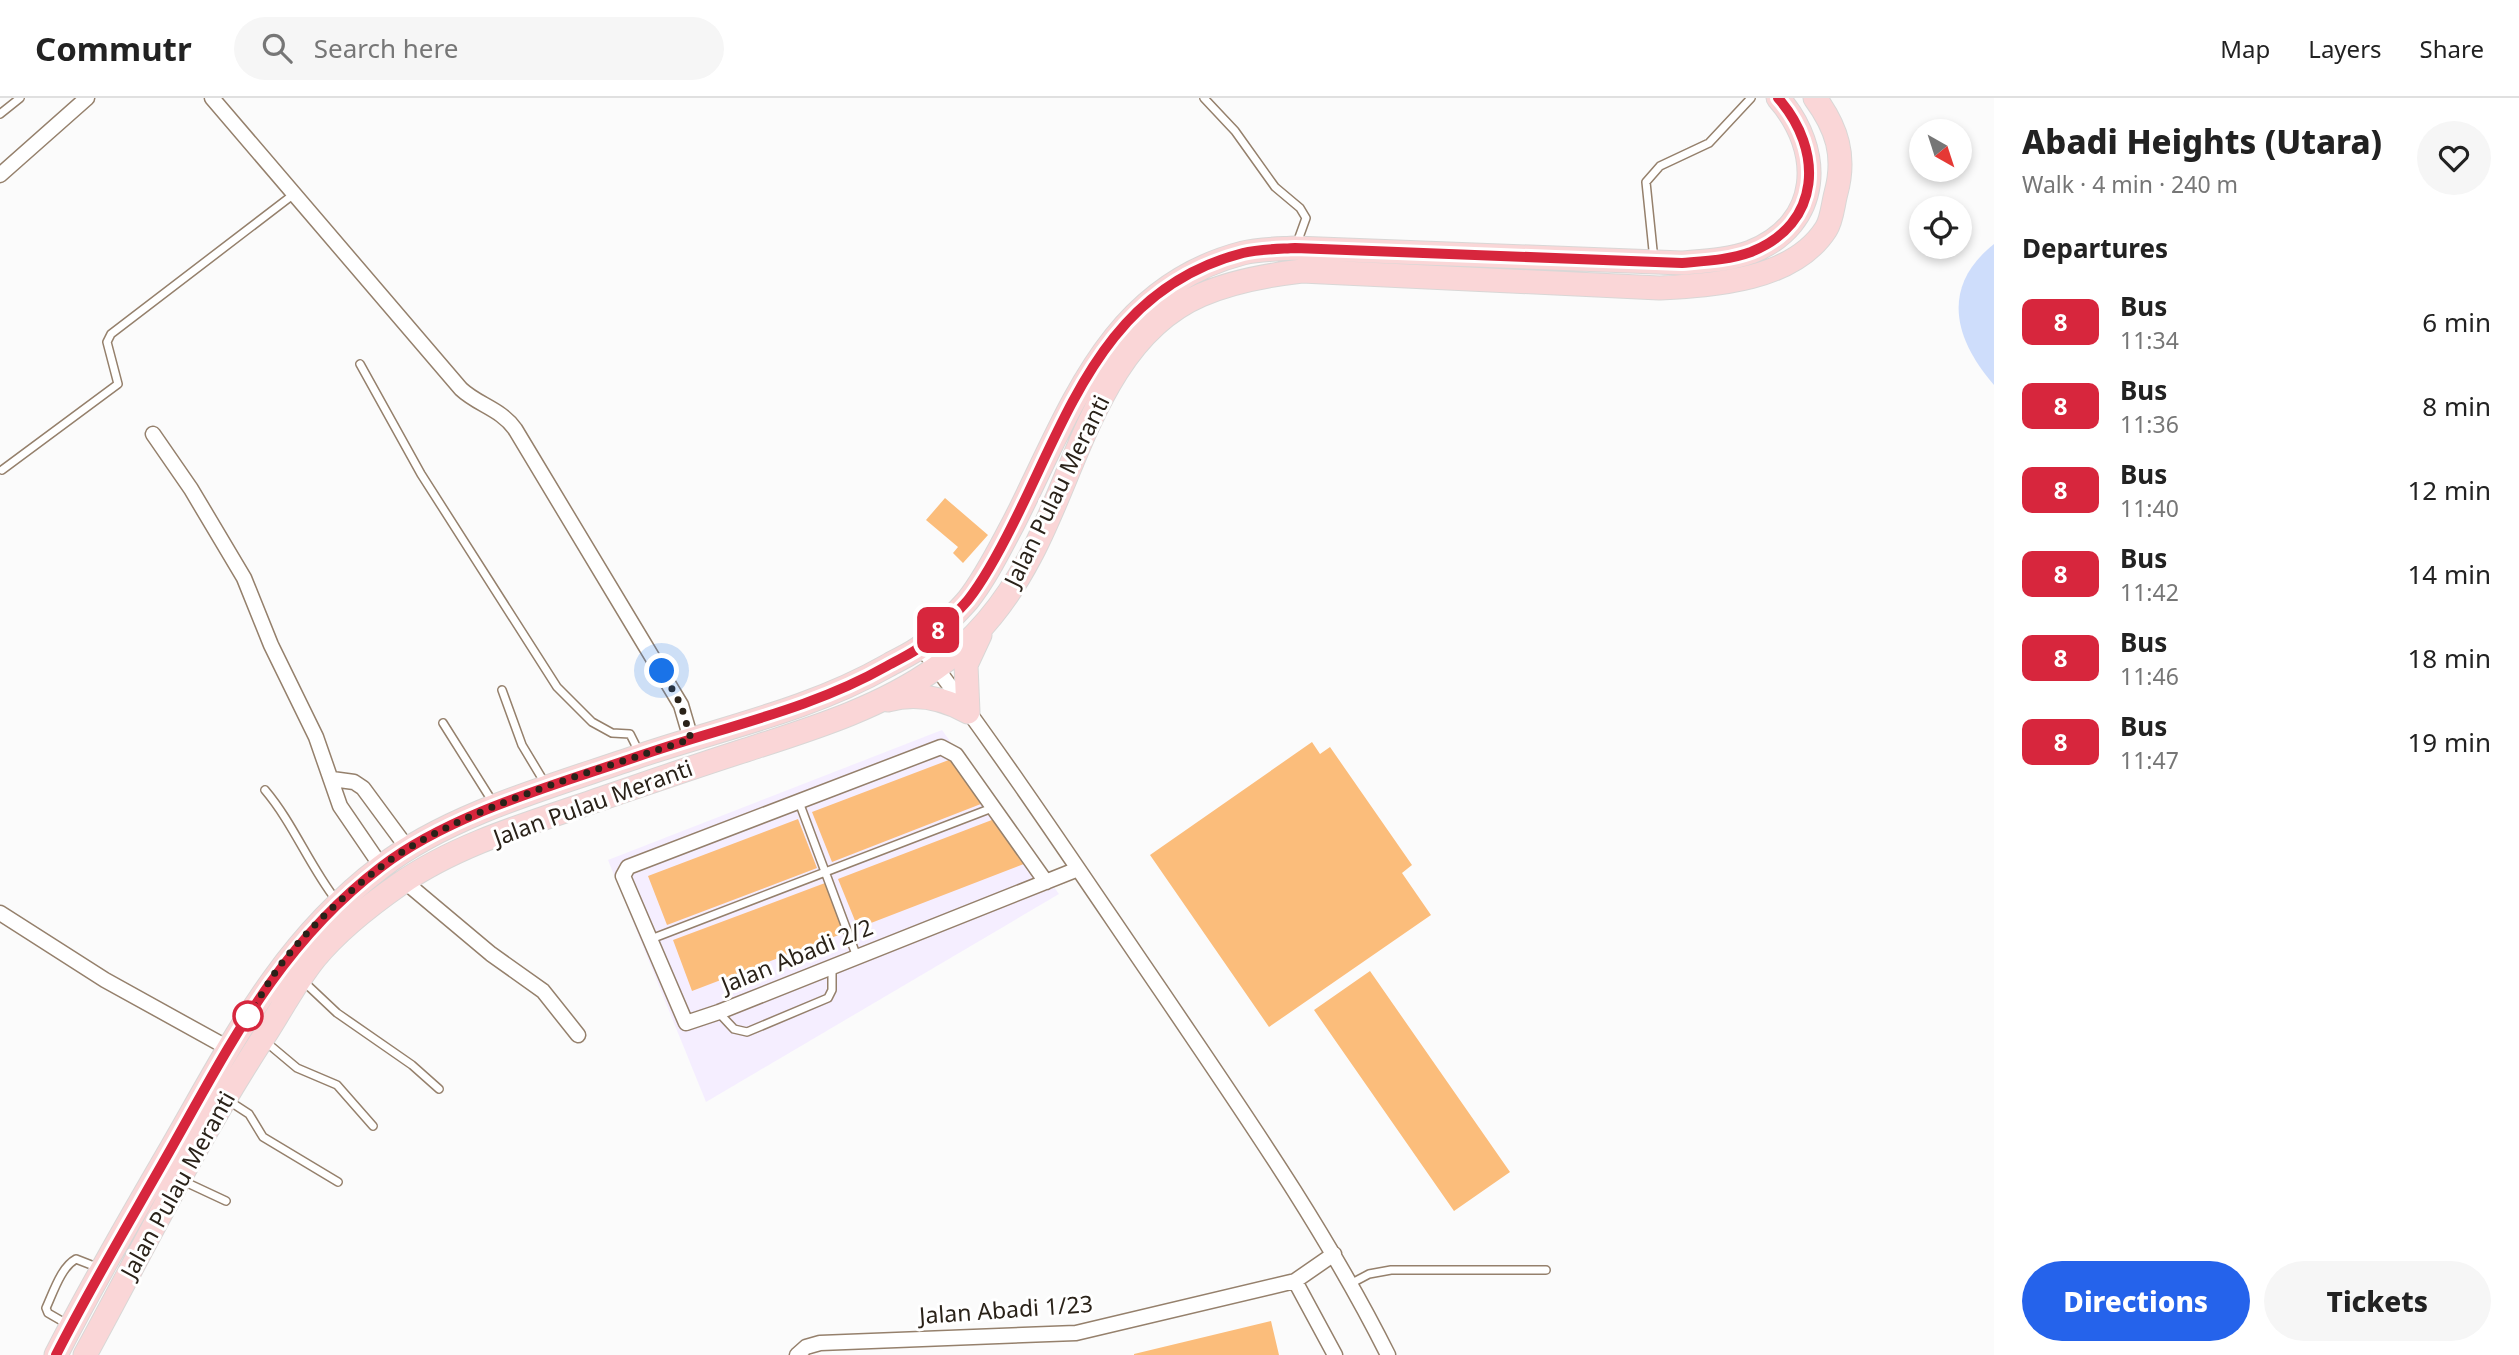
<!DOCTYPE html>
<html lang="en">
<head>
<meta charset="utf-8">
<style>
	:root { --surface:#fff; --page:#f6f6f6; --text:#222; --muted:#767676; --line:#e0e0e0; --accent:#2563eb }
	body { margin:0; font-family:"Noto Sans",sans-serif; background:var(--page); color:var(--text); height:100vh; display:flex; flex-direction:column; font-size:26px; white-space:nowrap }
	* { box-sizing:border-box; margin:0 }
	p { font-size:23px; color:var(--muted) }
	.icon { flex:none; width:38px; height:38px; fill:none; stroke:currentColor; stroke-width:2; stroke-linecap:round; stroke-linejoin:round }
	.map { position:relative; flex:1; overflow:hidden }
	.drawer { display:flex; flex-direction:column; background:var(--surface); width:525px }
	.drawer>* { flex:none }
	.badge { padding:0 14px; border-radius:10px; font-size:24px; line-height:46px }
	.needle { width:46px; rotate:141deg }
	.buttons { position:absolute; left:1909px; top:21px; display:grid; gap:14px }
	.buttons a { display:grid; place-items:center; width:63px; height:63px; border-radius:50%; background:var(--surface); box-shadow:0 4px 10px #0003; font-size:35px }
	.you { position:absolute; width:35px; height:35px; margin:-18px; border:5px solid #fff; border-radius:50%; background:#1a73e8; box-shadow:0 0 0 10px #1a73e833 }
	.map>.badge { position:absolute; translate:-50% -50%; box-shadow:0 0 0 4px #fff }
	h2 { padding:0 28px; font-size:26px; line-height:63px }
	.round { display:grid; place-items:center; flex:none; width:74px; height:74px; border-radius:37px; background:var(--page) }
	.summary { display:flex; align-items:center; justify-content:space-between; height:119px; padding:0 28px }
	h1 { font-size:33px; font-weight:800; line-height:52px }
	.action { display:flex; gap:14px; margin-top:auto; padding:14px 28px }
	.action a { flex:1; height:80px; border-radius:42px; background:var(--accent); color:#fff; font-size:28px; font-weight:800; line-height:80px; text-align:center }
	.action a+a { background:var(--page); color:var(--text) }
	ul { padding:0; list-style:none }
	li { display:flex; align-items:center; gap:21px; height:84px; padding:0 28px }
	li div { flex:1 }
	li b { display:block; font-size:26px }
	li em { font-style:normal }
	li .badge { min-width:77px; font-weight:700; text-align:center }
	header { display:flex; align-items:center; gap:42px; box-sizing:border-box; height:98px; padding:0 35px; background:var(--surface); border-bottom:2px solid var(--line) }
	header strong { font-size:33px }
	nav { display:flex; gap:38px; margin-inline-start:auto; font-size:24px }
	.search { width:490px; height:63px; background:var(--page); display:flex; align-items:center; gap:18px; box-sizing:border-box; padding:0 24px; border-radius:38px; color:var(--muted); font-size:26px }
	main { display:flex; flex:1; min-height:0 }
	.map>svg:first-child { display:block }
	.commercial { fill:#f5eeff }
	.water { fill:#ceddfb }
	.building { fill:#fbbd7b }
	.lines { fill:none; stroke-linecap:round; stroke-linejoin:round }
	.lane-casing { stroke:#95806c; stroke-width:10 }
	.street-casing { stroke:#95806c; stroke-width:17 }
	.primary-casing { stroke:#d9d7d6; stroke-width:25 }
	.lane { stroke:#fff; stroke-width:7 }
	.street { stroke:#fff; stroke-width:14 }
	.primary { stroke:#fad6d7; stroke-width:23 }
	.line-casing { stroke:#fff; stroke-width:16 }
	.line { stroke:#d7263d; stroke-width:10 }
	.walk { stroke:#2a2219; stroke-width:7; stroke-dasharray:0 12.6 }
	.stop-dot { fill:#fff; stroke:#d7263d; stroke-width:3.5 }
	.labels { text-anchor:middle; stroke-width:6; stroke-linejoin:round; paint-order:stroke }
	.street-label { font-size:23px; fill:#2a2219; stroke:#fff }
</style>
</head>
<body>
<header>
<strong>Commutr</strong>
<div class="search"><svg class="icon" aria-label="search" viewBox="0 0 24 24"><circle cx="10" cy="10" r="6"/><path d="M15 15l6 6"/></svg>Search here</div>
<nav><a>Map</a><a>Layers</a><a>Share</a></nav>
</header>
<main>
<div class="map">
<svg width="1994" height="1257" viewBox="0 0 1994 1257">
	<rect width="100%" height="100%" fill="#fbfbfb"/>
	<path class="commercial" d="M942 632 1059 796 706 1004 608 762Z"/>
	<path class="water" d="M1994 146V287C1953 240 1941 188 1994 146Z"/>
	<path class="building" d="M945 400 988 437 963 465 953 455 958 449 926 422Z
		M1312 644 1320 656 1330 649 1412 767 1402 775 1431 817 1269 929 1150 757Z
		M954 660 986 704 832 764 812 714Z
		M997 720 1029 764 858 830 838 781Z
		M798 721 817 770 667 827 648 778Z
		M825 785 844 835 692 893 673 842Z
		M1370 873 1510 1074 1454 1113 1314 912Z
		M1271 1223 1279 1257H1134V1256Z"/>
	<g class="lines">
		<g class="lane-casing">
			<path id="lane" d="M1204 0 1235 33 1275 89 1300 110 1306 120 1297 145
				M0 16 20 0
				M1654 162 1646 84 1660 68 1709 45 1751 0
				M360 266 421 376 557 589 592 624 612 635 630 636 639 654
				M2 372 118 286 107 244 111 236 294 96
				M502 592 522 647 546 687
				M443 625 494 706
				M265 692C293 725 309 767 336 802
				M799 704 857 859
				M651 841 992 710
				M302 882 337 915 412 967 439 991
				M719 915 734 931 747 934 828 900 832 892V869
				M266 944 297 970 337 987 373 1028
				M229 1003 249 1016 263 1039 338 1084
				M181 1082 226 1103
				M1352 1185 1369 1176 1391 1172H1546
				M67 1226 48 1215 46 1210C53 1195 61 1169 76 1161L99 1170"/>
		</g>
		<g class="street-casing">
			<path id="street" d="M212 0 461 291C478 307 501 311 515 331L681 607 691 641
				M0 77 87 0
				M153 336 191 391 244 480 271 547 316 639 340 708 381 768
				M921 549C1006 662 1084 780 1164 897 1243 1014 1325 1131 1388 1257
				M332 681 354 684 363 690 408 751
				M404 783 491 856 543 893 578 937
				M1046 784 956 657 941 649 628 769 623 778 686 925 719 914 1078 771
				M0 815 105 882 228 950
				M1295 1183 1335 1257
				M797 1257 806 1249 820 1245 1076 1235 1295 1183 1334 1156"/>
		</g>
		<g class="primary-casing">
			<path id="primary" d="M888 602C916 594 943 600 968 614
				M968 614 966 567 980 537
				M56 1257C92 1186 132 1118 172 1049 233 943 281 845 381 769 451 715 556 687 639 658 722 630 810 612 887 568 899 561 914 555 924 546 939 532 955 517 968 502 986 479 999 452 1013 426 1070 315 1107 190 1243 155 1259 151 1278 151 1295 150L1682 165C1705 163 1729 162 1751 154 1822 126 1824 52 1778 0
				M85 1257C143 1151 197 1041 263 940 280 914 295 885 315 860 338 832 370 807 400 786 460 744 538 723 606 699 653 683 699 667 746 652 811 631 880 610 936 570 976 542 1008 501 1030 459 1077 372 1101 240 1201 197 1233 183 1268 177 1302 173L1659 190C1713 187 1793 183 1826 131 1832 122 1833 106 1836 95 1846 58 1837 30 1815 0"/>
		</g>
		<use href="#lane" class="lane"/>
		<use href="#street" class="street"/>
		<use href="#primary" class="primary"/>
	</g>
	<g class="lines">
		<g class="line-casing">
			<path id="line" d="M56 1257C92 1186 133 1118 172 1049 232 943 281 845 381 769 451 715 556 687 639 658 722 629 810 612 887 568 899 561 914 555 924 546 939 532 955 517 968 502 986 479 1000 452 1013 426 1070 313 1106 190 1243 155 1259 151 1278 151 1295 150L1682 165C1705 163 1729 162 1751 154 1822 126 1824 52 1778 0"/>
		</g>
		<use href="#line" class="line"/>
		<path class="walk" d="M248 918C259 902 268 884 279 869 307 831 345 796 382 768 459 710 598 672 691 641L681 607 662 573"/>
	</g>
	<circle class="stop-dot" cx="248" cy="918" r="14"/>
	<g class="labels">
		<g class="street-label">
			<text transform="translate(1057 393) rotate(-64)" y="8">Jalan Pulau Meranti</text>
			<text transform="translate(593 705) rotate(-20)" y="8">Jalan Pulau Meranti</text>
			<text transform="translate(797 858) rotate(-22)" y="8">Jalan Abadi 2/2</text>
			<text transform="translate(178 1087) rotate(-61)" y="8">Jalan Pulau Meranti</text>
			<text transform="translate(1006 1212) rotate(-4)" y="8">Jalan Abadi 1/23</text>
		</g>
	</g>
</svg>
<div class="buttons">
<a><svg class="needle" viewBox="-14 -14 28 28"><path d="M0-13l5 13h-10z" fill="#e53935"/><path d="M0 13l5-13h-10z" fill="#767676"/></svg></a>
<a><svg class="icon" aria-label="locate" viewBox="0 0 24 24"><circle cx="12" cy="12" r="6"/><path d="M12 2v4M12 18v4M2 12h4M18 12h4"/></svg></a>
</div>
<div class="you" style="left:662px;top:573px"></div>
<b class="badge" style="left:938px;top:532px;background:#d7263d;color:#fff">8</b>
</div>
<section class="drawer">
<div class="summary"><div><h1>Abadi Heights (Utara)</h1><p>Walk · 4 min · 240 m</p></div><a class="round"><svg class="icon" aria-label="heart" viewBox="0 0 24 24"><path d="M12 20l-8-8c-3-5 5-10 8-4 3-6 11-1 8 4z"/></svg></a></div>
<h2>Departures</h2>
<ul>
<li><span class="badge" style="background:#d7263d;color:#fff">8</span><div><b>Bus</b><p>11:34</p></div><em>6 min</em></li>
<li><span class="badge" style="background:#d7263d;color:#fff">8</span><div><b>Bus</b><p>11:36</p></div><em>8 min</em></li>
<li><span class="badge" style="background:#d7263d;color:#fff">8</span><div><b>Bus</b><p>11:40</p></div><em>12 min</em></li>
<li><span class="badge" style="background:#d7263d;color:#fff">8</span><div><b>Bus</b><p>11:42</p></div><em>14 min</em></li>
<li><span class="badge" style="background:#d7263d;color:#fff">8</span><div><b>Bus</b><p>11:46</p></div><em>18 min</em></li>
<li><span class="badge" style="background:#d7263d;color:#fff">8</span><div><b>Bus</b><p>11:47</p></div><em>19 min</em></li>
</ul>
<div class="action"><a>Directions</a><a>Tickets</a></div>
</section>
</main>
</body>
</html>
